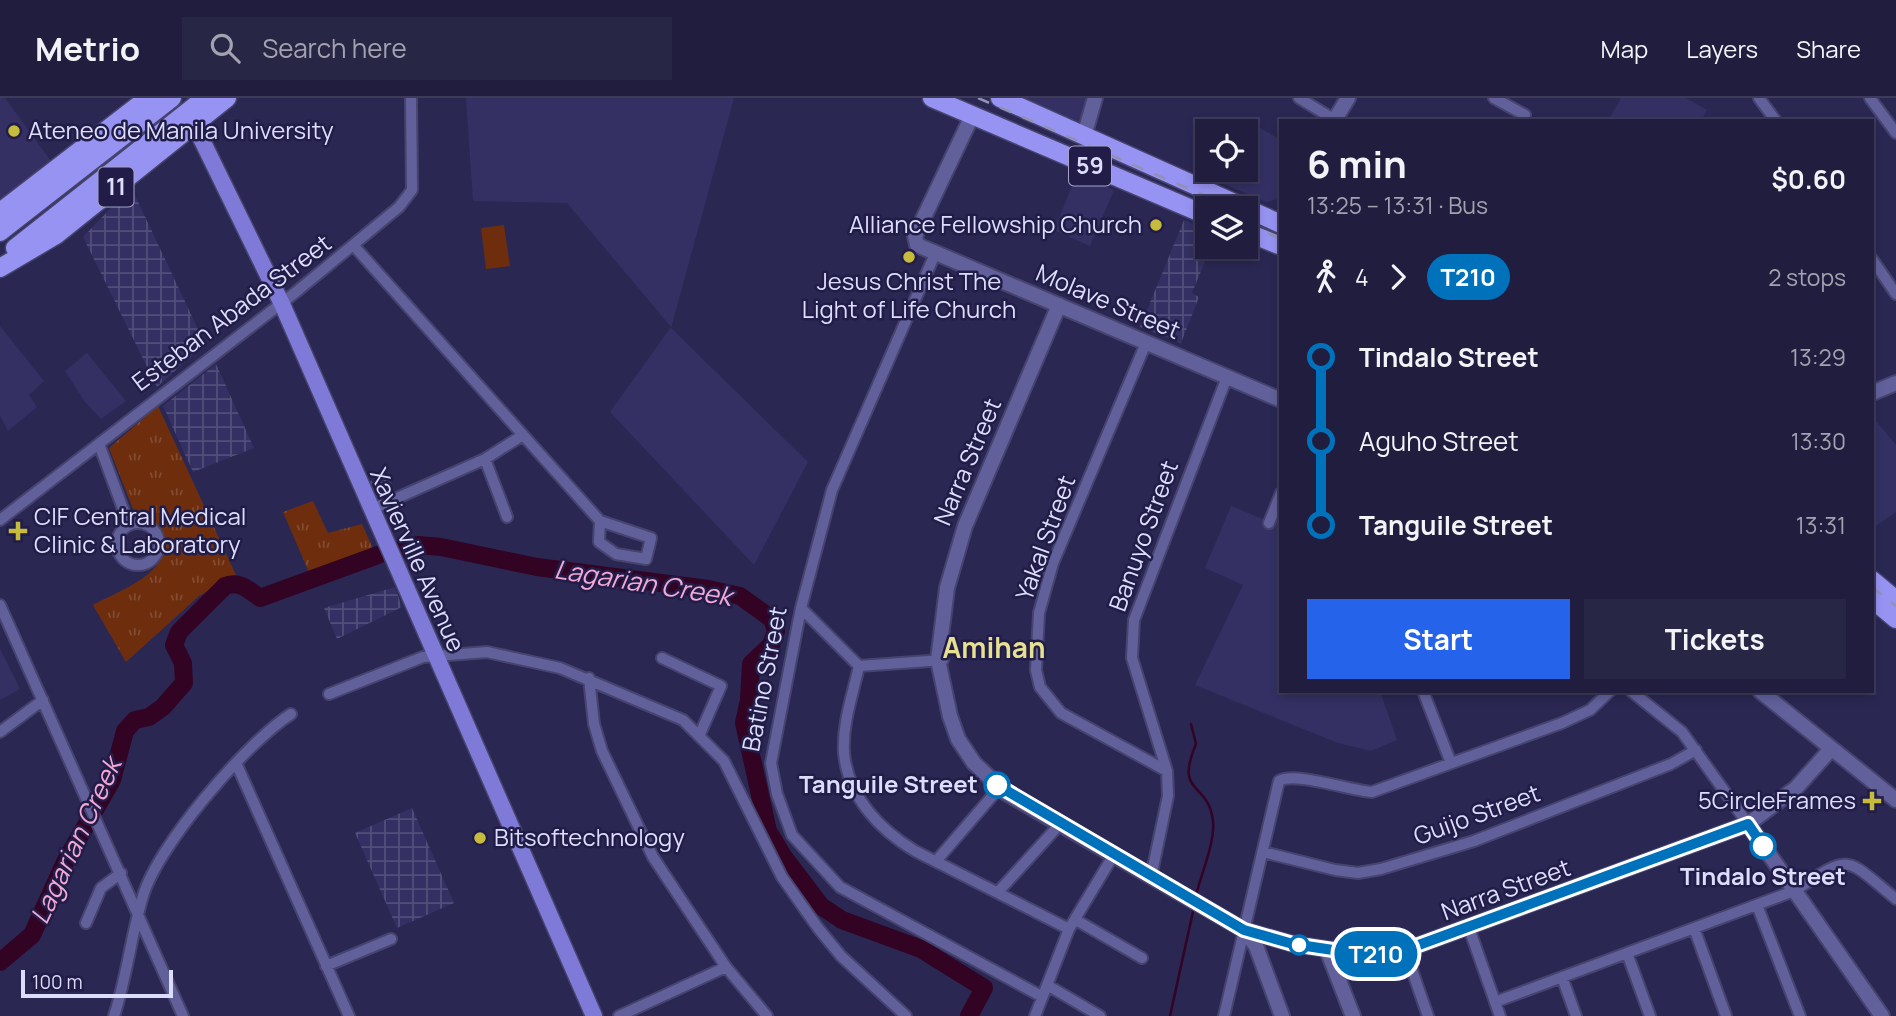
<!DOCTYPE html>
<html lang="en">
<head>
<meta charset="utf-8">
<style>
	:root { --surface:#201d3e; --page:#282645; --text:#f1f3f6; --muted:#a2a2b0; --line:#3d3b58; --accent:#2563eb }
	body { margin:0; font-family:Manrope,sans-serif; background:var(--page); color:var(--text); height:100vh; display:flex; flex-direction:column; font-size:26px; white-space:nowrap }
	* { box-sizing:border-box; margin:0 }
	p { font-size:23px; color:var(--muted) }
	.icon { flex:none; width:38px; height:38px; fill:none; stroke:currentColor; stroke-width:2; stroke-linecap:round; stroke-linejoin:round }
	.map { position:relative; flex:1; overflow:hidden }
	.panel { position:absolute; left:1279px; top:21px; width:595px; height:574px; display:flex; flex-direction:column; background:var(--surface); border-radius:0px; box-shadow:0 4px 10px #0003,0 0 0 2px var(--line) }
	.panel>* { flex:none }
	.badge { padding:0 14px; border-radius:23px; font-size:24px; line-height:46px }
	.tools { position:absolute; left:1195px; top:21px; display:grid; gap:14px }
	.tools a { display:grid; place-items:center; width:63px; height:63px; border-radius:0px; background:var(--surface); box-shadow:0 4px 10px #0003,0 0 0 2px var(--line); font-size:35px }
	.scale { position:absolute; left:21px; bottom:18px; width:152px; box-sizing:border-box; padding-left:7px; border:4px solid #dcddfa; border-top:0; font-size:19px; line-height:24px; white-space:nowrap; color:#dcddfa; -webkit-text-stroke:5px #211d48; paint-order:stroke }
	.map>.badge { position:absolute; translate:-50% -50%; box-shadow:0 0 0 4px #fff }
	.legs { display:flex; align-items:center; gap:10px; height:77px; padding:0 28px; font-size:23px }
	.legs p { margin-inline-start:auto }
	.overview { display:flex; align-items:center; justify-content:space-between; height:119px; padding:0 28px }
	h1 { font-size:38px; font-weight:700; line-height:52px }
	.cta { display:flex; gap:14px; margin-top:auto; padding:14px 28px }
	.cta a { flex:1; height:80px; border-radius:0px; background:var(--accent); color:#fff; font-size:28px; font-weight:700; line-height:80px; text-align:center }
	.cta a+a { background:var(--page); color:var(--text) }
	ul { padding:0 28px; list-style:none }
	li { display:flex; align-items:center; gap:24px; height:84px; font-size:26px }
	li i { display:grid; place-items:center; width:10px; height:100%; margin:0 9px; background:currentColor }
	li i::after { content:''; width:18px; height:18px; margin:-9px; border:5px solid; border-radius:50%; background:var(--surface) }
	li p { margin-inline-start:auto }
	li:first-child i { background:linear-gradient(#0000 50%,currentColor 0) }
	li:last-child i { background:linear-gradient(currentColor 50%,#0000 0) }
	header { display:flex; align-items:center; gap:42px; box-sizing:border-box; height:98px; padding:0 35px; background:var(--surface); border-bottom:2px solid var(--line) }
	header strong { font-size:33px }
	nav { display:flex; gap:38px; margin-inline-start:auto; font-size:24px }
	.search { width:490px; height:63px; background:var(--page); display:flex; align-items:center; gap:18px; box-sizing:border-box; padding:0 24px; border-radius:0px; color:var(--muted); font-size:26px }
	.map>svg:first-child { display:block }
	.built { fill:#343063 }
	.industrial { fill:url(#industrial-grid) }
	.grass { fill:url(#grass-tufts) }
	.pitch { fill:#6e2e0e }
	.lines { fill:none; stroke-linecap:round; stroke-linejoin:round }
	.stream { stroke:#330324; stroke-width:2.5 }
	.river { stroke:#330324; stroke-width:18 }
	.minor-casing { stroke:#46446e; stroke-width:14 }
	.tertiary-casing { stroke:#46446e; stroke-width:18 }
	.secondary-casing { stroke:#46446e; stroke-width:19 }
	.primary-casing { stroke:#46446e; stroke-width:21 }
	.minor { stroke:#62609b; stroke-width:10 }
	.tertiary { stroke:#62609b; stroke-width:14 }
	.secondary { stroke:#7f7ad8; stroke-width:16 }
	.primary { stroke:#9793f3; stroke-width:18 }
	.rail { stroke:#9191b4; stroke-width:2.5; stroke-dasharray:12 12; stroke-linecap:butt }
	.line-1-casing { stroke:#fff; stroke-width:16 }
	.line-1 { stroke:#0072bc; stroke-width:10 }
	.poi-dot { fill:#c7bb3c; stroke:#211d48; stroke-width:2.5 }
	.stop-1-dot { fill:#fff; stroke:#0072bc; stroke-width:3.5 }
	.labels { text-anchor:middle; stroke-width:5; stroke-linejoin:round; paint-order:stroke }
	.shield { fill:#211d48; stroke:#a4a3c5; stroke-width:2 }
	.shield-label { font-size:23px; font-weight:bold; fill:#dcddfa }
	.poi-label { font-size:24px; fill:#dcddfa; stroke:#211d48; text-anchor:start }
	.street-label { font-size:24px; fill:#dcddfa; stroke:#211d48 }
	.stop-label { font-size:24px; font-weight:bold; fill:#dcddfa; stroke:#211d48; text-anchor:end }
	.water-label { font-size:26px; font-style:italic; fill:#f4a8d4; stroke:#211d48 }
	.quarter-label { font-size:28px; font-weight:bold; fill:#e7e091; stroke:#211d48 }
</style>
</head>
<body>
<header>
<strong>Metrio</strong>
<div class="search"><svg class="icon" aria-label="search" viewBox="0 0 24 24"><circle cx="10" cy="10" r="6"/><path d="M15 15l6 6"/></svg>Search here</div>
<nav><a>Map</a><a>Layers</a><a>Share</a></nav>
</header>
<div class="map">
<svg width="1896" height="918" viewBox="0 0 1896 918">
	<defs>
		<pattern id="industrial-grid" width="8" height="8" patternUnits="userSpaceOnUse" patternTransform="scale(1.75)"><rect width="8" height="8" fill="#343063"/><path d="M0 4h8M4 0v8" fill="none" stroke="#514e7a"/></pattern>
		<pattern id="grass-tufts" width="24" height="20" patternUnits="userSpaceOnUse" patternTransform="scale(1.75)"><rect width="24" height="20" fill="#6e2e0e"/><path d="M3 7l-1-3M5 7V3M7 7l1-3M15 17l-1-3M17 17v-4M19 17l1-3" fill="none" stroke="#824c32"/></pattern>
	</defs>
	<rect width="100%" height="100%" fill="#2a2753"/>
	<path class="built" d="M0 0H5L53 66 0 110Z
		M466 0H734L671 230 808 364 754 467 610 314 671 229 567 105 473 103Z
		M1022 0H1088L1080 25Z
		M1621 0H1686L1707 12 1701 23H1608Z
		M1243 20 1281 42V99L1275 102 1266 104 1217 83 1222 72H1246V33H1238Z
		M1077 76 1114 92 1090 148 1054 132Z
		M0 228 44 283 29 297 37 309 8 333 0 317Z
		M87 255 126 303 101 321 85 304 65 273Z
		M1872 318 1896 347V414L1873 430Z
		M1231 408 1275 426 1281 413V593H1380L1397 642 1371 653 1338 645 1195 587 1243 487 1205 470Z
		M0 551 20 591 0 602Z"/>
	<path class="industrial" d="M131 89 205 246 157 289 83 139Z
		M1184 122 1207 132 1208 149H1211L1192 195 1199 199 1181 245 1140 229Z
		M216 266 254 350 193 374 163 308Z
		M388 377 394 392 376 400 369 384Z
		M395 489 402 509 337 541 324 510Z
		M412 710 454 805 397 830 355 735Z"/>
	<path class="grass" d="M158 308 236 477 199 498 126 564 93 507C117 493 173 475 163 440 158 425 149 422 135 416L109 350Z
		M313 403 328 435 362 426 375 455 311 479 283 414Z"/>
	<path class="pitch" d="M504 127 510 168 486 171 481 130Z"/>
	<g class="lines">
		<path class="stream" d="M1191 626 1196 646C1174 698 1208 682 1213 723 1215 746 1201 775 1196 798
			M1170 918 1194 809"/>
		<path class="river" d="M398 452 418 447 441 449 537 469 708 491 740 498 772 521 776 533 771 547 751 566 749 602 744 625 768 733 783 758 821 808 842 822 921 851 984 890 969 918
			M0 864 32 837 66 762 112 682 125 633 135 622 149 619 163 609 184 585 183 565 174 547 179 534 225 488C239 482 249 492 260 500L378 457"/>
		<g class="minor-casing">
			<path id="minor" d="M1299 0 1335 22
				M1494 0 1525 17
				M1759 0 1776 23
				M1870 0 1896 35
				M354 148 600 423 599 444 616 456 646 461 651 440 600 423
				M935 156 832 392 801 510 771 665 777 696 792 737 840 789 1041 898
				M1872 161 1896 196
				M1146 245 1053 465 1039 515 1036 572 1040 589 1061 615 1167 673
				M99 346 129 427
				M485 361 507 419
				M370 412 485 361 523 337
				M0 422 296 194 399 109 412 92 411 0
				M117 446a21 21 0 1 1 42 0a21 21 0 1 1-42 0Z
				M1269 425 1281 395
				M0 507 183 918
				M801 510 859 568
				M662 560 721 588 700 636
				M859 568C853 596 842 626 844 655 848 699 880 732 915 753L1069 831
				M859 568 943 562
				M589 580 594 626 602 653 653 759 726 869 767 918
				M1423 593 1451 665
				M1631 593 1682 634 1748 726
				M329 596 423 559 487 554 560 570 683 622 724 663 782 779 818 830 841 858 906 918
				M0 634 43 602
				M236 665 349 918
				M1263 754 1335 772 1358 775 1381 771 1474 743 1671 666 1696 652
				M937 762 1000 689
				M1151 779 1168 698 1167 673 1132 560 1134 522 1227 279
				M998 794 1061 725
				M1757 807 1800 918
				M1076 822 1142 860
				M86 825 101 790 121 775
				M1469 830 1500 918
				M1694 830 1726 918
				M1405 852 1428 918
				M1627 855 1650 918
				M326 868 391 841
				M1562 879 1576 918
				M1047 887 1100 918
				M1495 904 1794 793C1853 755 1843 758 1896 801
				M114 918C127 879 131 837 143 798 158 747 246 645 291 616
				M619 918 726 869
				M1035 918 1069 831 1113 758
				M1224 918 1279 683C1294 673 1351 693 1372 694L1562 625 1590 612 1610 593"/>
		</g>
		<g class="tertiary-casing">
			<path id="tertiary" d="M972 18 915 138 917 147 1281 302
				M1334 23 1348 0
				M1084 38 1095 0
				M1059 207 965 428 947 490 938 562 950 618 958 641 974 665 1006 695 1244 832 1293 846 1353 855 1405 852 1748 726 1796 690 1831 651
				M1872 295 1896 285
				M1760 593 1896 702
				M1748 726 1882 918
				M1244 832 1256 848 1282 918
				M1327 852 1353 918"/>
		</g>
		<g class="secondary-casing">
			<path id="secondary" d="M194 26 282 206 594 918"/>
		</g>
		<g class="primary-casing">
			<path id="primary" d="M932 0 1208 118
				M1000 0 1281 126
				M0 114 148 0
				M0 134 172 0
				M1246 134 1281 148
				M15 150 205 0
				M0 170 56 137 227 0
				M1872 482 1896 502
				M1872 501 1896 521"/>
		</g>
		<use href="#minor" class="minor"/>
		<use href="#tertiary" class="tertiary"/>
		<use href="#secondary" class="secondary"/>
		<use href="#primary" class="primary"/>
		<path class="rail" d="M978 0 1234 110
			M1246 126 1281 141
			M1872 489 1896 508"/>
	</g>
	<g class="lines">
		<g class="line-1-casing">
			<path id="line-1" d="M997 687 1244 832 1293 846 1353 855 1405 852 1748 726 1763 748"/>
		</g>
		<use href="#line-1" class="line-1"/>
	</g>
	<g class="poi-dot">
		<circle cx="14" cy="33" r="7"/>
		<circle cx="1156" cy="127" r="7"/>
		<circle cx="909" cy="159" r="7"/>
		<path d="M14.5 422.5h7v7h7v7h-7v7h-7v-7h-7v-7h7z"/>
		<path d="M1868.5 692.5h7v7h7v7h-7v7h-7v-7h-7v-7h7z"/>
		<circle cx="480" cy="740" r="7"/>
	</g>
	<g class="stop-1-dot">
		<circle cx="997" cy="687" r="12"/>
		<circle cx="1763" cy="748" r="12"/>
		<circle cx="1299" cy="847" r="9"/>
	</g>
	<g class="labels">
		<g class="shield">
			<rect x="1069" y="48.5" width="42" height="39" rx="5"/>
			<rect x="98.5" y="69.5" width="35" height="39" rx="5"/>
		</g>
		<g class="shield-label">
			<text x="1090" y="76">59</text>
			<text x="116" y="97">11</text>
		</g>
		<g class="poi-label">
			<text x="28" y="41">Ateneo de Manila University</text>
			<text x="1142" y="135" text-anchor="end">Alliance Fellowship Church</text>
			<text x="909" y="192" text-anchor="middle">Jesus Christ The<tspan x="909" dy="28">Light of Life Church</tspan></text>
			<text x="34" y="427">CIF Central Medical<tspan x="34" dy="28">Clinic &amp; Laboratory</tspan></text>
			<text x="1856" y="711" text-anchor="end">5CircleFrames</text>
			<text x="494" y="748">Bitsoftechnology</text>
		</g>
		<g class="street-label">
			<text transform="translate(1108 204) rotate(23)" y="8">Molave Street</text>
			<text transform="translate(232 215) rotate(-37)" y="8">Esteban Abada Street</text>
			<text transform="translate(968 364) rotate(-67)" y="8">Narra Street</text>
			<text transform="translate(1144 438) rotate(-70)" y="8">Banuyo Street</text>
			<text transform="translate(1046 440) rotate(-70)" y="8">Yakal Street</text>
			<text transform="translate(417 462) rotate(66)" y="8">Xavierville Avenue</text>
			<text transform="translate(765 581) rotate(-79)" y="8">Batino Street</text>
			<text transform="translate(1477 717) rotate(-20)" y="8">Guijo Street</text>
			<text transform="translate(1506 792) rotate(-20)" y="8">Narra Street</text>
		</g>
		<g class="stop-label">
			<text x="978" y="695">Tanguile Street</text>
			<text x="1763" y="787" text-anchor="middle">Tindalo Street</text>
		</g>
		<g class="water-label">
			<text transform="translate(643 485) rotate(9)" y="9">Lagarian Creek</text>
			<text transform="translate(76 743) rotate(-65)" y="9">Lagarian Creek</text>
		</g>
		<g class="quarter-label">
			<text x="994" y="560">Amihan</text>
		</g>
	</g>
</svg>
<div class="tools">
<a><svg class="icon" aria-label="locate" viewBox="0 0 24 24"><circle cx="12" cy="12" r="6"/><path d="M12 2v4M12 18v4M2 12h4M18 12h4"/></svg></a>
<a><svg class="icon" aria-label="layers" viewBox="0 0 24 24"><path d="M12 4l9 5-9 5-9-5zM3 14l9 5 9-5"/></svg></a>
</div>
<div class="scale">100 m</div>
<b class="badge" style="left:1376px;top:856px;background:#0072bc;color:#fff">T210</b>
<section class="panel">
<div class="overview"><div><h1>6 min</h1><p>13:25 – 13:31 · Bus</p></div><b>$0.60</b></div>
<div class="legs"><svg class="icon" aria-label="walk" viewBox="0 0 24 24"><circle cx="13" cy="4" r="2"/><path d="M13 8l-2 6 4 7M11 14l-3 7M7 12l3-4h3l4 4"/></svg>4<svg class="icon" aria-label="forward" viewBox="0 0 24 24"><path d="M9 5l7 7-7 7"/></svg><b class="badge" style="background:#0072bc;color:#fff">T210</b><p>2 stops</p></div>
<ul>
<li><i style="color:#0072bc"></i><b>Tindalo Street</b><p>13:29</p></li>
<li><i style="color:#0072bc"></i><span>Aguho Street</span><p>13:30</p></li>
<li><i style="color:#0072bc"></i><b>Tanguile Street</b><p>13:31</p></li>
</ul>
<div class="cta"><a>Start</a><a>Tickets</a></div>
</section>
</div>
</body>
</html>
